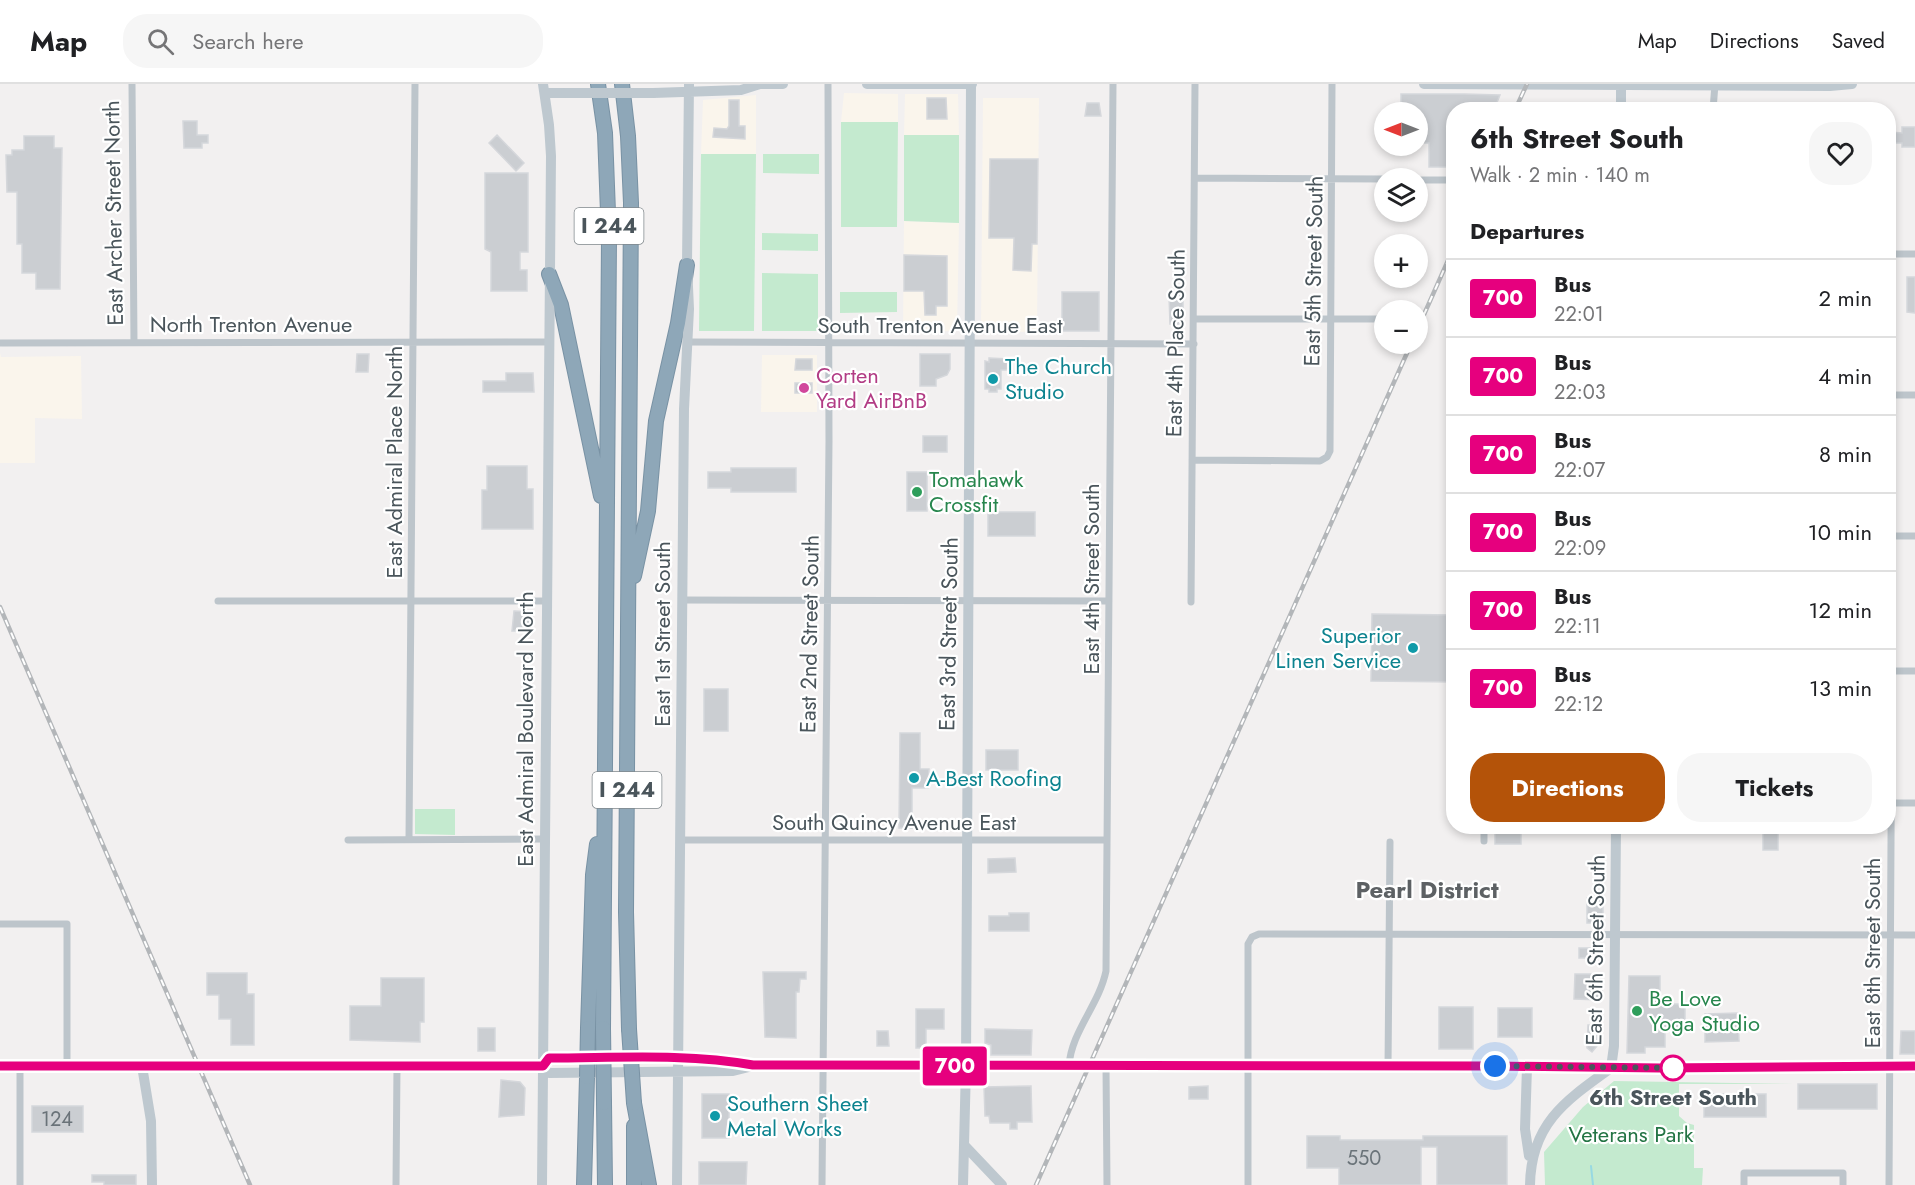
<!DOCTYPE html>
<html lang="en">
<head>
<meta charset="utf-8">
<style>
	:root { --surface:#fff; --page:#f6f6f6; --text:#202124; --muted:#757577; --line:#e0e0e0; --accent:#b45309 }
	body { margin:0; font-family:Jost,sans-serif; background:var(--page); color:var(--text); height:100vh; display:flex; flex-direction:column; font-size:22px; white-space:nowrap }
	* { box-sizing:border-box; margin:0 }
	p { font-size:20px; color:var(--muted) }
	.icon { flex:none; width:33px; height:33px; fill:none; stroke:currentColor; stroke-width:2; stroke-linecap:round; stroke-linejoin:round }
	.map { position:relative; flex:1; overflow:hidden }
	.sheet { position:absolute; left:1446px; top:18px; width:450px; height:732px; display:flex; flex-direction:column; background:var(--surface); border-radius:24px; box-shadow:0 3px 9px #0003 }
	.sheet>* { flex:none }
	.badge { padding:0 12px; border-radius:4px; font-size:21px; line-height:39px }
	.needle { width:39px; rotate:270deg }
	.fabs { position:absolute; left:1374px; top:18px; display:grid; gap:12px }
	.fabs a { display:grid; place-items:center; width:54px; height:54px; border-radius:50%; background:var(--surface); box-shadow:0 3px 9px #0003; font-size:30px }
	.you { position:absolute; width:30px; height:30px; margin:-15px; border:4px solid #fff; border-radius:50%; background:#1a73e8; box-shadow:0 0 0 9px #1a73e833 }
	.map>.badge { position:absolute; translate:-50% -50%; box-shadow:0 0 0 3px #fff }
	h2 { padding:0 24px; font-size:22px; line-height:54px }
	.round { display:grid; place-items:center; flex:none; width:63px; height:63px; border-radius:24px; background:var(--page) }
	.overview { display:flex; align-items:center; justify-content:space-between; height:102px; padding:0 24px }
	h1 { font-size:28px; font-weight:700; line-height:45px }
	.primary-button { display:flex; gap:12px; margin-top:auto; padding:12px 24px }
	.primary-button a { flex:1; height:69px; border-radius:24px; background:var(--accent); color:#fff; font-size:24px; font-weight:700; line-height:69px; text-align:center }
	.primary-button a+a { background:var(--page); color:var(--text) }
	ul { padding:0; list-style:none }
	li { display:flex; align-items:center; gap:18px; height:78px; padding:0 24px; border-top:2px solid var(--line) }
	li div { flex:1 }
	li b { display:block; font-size:22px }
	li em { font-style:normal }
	li .badge { min-width:66px; font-weight:700; text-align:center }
	header { display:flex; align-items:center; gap:36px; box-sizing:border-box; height:84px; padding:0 30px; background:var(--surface); border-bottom:2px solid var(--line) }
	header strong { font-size:28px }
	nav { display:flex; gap:33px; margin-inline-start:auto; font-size:21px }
	.search { width:420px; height:54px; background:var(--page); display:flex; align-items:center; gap:15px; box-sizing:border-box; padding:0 21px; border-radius:24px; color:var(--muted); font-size:22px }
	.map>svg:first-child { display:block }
	.commercial { fill:#faf5ec }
	.green { fill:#c4eacf }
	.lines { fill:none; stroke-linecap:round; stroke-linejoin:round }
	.stream { stroke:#97d9e2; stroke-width:2 }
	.building { fill:#cbced2; stroke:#d5d7db; stroke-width:1.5 }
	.secondary-tunnel { stroke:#c8c9cb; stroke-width:10; stroke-dasharray:10 5; stroke-linecap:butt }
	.highway-casing { stroke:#7992a4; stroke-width:16 }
	.street { stroke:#bdc5cb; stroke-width:7 }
	.secondary { stroke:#bec8cf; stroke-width:10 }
	.highway { stroke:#8ea7b8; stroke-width:14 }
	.rail-casing { stroke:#b3b6b9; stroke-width:4.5 }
	.rail { stroke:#fff; stroke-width:2; stroke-dasharray:7; stroke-linecap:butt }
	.highway-bridge-casing { stroke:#7992a4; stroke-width:16; stroke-linecap:butt }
	.secondary-bridge { stroke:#bec8cf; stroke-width:10 }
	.highway-bridge { stroke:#8ea7b8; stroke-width:14 }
	.line-casing { stroke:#fff; stroke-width:14 }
	.line { stroke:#e6007e; stroke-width:9 }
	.walk { stroke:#4a555b; stroke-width:6; stroke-dasharray:0 10.8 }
	.culture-dot { fill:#0f9aa8; stroke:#fff; stroke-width:2 }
	.hotel-dot { fill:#d1479c; stroke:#fff; stroke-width:2 }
	.leisure-dot { fill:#2e9e5b; stroke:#fff; stroke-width:2 }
	.stop-dot { fill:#fff; stroke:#e6007e; stroke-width:3 }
	.labels { text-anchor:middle; stroke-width:4.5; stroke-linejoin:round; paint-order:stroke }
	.number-label { font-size:20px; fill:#6a7379 }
	.shield { fill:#fff; stroke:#80888c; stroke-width:1.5 }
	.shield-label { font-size:21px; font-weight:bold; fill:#4a555b }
	.street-label { font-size:22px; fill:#4a555b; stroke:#fff }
	.culture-label { font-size:22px; fill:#0d838f; stroke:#fff; text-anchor:start }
	.hotel-label { font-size:22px; fill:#b23c85; stroke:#fff; text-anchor:start }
	.leisure-label { font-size:22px; fill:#27864d; stroke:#fff; text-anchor:start }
	.stop-label { font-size:22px; font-weight:bold; fill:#4a555b; stroke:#fff }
	.park-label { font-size:22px; fill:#237444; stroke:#fff }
	.neighbourhood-label { font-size:24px; font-weight:bold; fill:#5d6164; stroke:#fff }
</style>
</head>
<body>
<header>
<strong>Map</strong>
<div class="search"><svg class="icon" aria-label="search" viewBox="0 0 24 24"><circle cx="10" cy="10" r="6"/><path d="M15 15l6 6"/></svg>Search here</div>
<nav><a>Map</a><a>Directions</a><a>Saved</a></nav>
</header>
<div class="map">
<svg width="1915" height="1101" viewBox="0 0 1915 1101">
	<rect width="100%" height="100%" fill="#f2f0f0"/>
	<path class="commercial" d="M844 9 898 10V38H841Z
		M905 10H958L959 51H904Z
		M756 11V70H701L703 16Z
		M983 14H1039L1037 248 981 247Z
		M904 137 959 139 957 247 903 248Z
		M0 269 1 273 81 272 82 335 35 334V379H0Z
		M762 271H817V328H761Z"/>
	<path class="green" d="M841 38H898L897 143H841Z
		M904 51H959V139L904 137Z
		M701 70H756L754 247H699Z
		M763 70H819V90L763 89Z
		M762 149 818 150V167L762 166Z
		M762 189 818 190V247H762Z
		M840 208H897V228L840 229Z
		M415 725H455V751L415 750Z
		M1614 997 1794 1000H1679V1032L1687 1039 1694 1041V1084H1703L1702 1101H1545L1544 1068 1583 1023Z"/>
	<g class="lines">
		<path class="stream" d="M1591 1082 1593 1101"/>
	</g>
	<path class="building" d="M1401 10H1464L1500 11 1494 26H1454V83H1429V59H1418V28H1401Z
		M927 14H946L947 35H927Z
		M729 16H739V42H745V55L713 53 714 44 727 45 729 42Z
		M1087 19H1099L1101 32H1085Z
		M183 37H197V51H208V59H202V64H184Z
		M1902 43H1915V63H1902V59H1891V48L1902 49Z
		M497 51 524 79 516 87 489 59Z
		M24 52H54V64H62L60 205H36V189H22V160H17V108H7L6 71H12V66H24Z
		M990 75H1038L1037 160H1032L1031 187 1013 186 1014 154H989Z
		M485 89H528V168H520V186H527V207H491V168L485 165Z
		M904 171 947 172V222H936V231H925L924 207H904Z
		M1907 193H1915V229L1907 228Z
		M1062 208H1099V247H1062Z
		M1169 211H1183V240H1170Z
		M357 270H369L368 288H356Z
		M920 270H950V285L947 291 936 295V302H920Z
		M989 274 1008 275V286H1001V305H997V308H989V305H985V277L989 278Z
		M796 275H812V286H795Z
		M506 289H533L534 308H483V297H506Z
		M795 299H812V309H795Z
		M923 352H947V368H923Z
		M487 382H527V405H533V445H482V406H487Z
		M731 384H796V408H731V404H708V388H731Z
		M907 388H927V427H907Z
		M988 428H1035V452H988Z
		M514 527 533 528 532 547H512Z
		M1372 530 1454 531V598L1371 597Z
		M704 605H728V647H704Z
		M900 649H920V685H929L928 704H912V744H899Z
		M986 666H1018V686H986Z
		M1495 742H1521V760H1495Z
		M1763 742H1778V766H1763Z
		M1015 774 1016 788 988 789V775Z
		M1587 814H1603V839H1587Z
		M1009 829H1029V847H989V832H1009Z
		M1579 864H1602V874H1579Z
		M763 888H806V895H800L799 908H796V954L765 953Z
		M207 889H247V910H254V961H231V935H219V911H207Z
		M1575 890H1602V916L1574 915Z
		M1629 892H1660V920H1685V945H1665V963H1645V969H1627Z
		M381 894H424V938H420V958L350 956V922H381Z
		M1439 923H1473V965H1439Z
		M1498 924H1532V953H1498Z
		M916 925H944V945H926V964H916Z
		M1738 929 1739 957 1705 958V930Z
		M1588 941H1597V962L1592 968 1587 964Z
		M478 944H495V967H478Z
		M985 945 1032 946 1031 971H991V961L985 959Z
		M877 947H888L889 962H877Z
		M1901 947H1915V970H1900Z
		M501 996 520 998 525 1004 524 1031 499 1033Z
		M1798 1000H1877V1025H1798Z
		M1031 1002 1032 1038H1017V1045H1010V1039H990L989 1032H985L984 1003Z
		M1208 1002V1015H1189V1003Z
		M702 1010H729V1054H702Z
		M1704 1010H1766V1033H1704Z
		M32 1022H83V1048H32Z
		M1307 1052H1340V1056H1423V1052H1507V1101H1437V1063H1421V1101H1339V1084H1307Z
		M699 1078H747L746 1101H699Z
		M92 1091H136V1101H104V1098H92Z"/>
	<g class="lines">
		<path class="secondary-tunnel" d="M174 982 213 981"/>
		<g class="highway-casing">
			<path id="highway" d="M598 0 605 49 609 155 603 944
				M622 0 628 52 631 119 626 828 629 945
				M549 190 561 221 601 412
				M634 492 648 427 656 337 678 239 687 181
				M588 944 593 791 597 760
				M604 1019 605 1101
				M634 1019 649 1101
				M634 1042V1101
				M584 1101 587 993"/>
		</g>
		<path class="street" d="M132 0 134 258
			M1713 26 1715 0
			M1195 94 1384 95
			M1418 96H1454
			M1888 170H1915
			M1194 235H1384
			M687 258 1194 260
			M0 259 548 258
			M1888 311H1915
			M1192 376 1320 377 1327 373 1330 367 1332 0
			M1888 452H1915
			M682 516 1109 517
			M218 517H545
			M1191 518 1195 0
			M1892 587H1915
			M1888 719H1915
			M1484 742V757
			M409 755 415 0
			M348 756 544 755
			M680 756H1107
			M0 840H67V982
			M1069 982C1071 948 1099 921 1106 887L1113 0
			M1106 982 1107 1101
			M1388 983 1390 758
			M20 1101V982
			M396 1101 397 981
			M822 1101 829 357 828 0
			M1248 1101V860L1252 853 1259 850 1915 851
			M1744 1101V1089H1843V1101
			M1889 1101 1892 587V536L1889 523 1890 170"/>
		<path class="secondary" d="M867 0H972
			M1424 0 1830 2 1852 0
			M546 9H566
			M653 9 741 6 760 0H783
			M1621 26V2
			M213 981 543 982
			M0 982H174
			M142 982 151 1037 152 1101
			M543 982 549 974C616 974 686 969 753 981L1660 984 1915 982
			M543 982 549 989 733 987 749 983
			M1527 983 1525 1045 1529 1072
			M965 1062 1002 1101
			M542 1101 551 72 549 41 543 0
			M677 1101 684 325 689 225 687 181 689 0
			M963 1101 966 982 971 0
			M1530 1101C1531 1040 1565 1017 1611 984L1614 962 1616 742"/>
		<use href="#highway" class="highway"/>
		<g class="rail-casing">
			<path id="rail" d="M1515 26 1527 0
				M1418 244 1454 163
				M0 523 250 1101
				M1036 1101 1411 260"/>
		</g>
		<use href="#rail" class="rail"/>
		<g class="highway-bridge-casing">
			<path id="highway-bridge" d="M603 944 604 1019
				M629 945 634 1019
				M587 993 588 944"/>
		</g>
		<path class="secondary-bridge" d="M566 9H653"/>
		<use href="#highway-bridge" class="highway-bridge"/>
	</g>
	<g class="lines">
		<g class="line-casing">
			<path id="line" d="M0 982H543L549 974C616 974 686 969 753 981L1495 982 1660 984 1915 982"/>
		</g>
		<use href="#line" class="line"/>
		<path class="walk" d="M1495 982 1673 984"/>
	</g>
	<g class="culture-dot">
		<circle cx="993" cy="295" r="6"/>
		<circle cx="1413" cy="564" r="6"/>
		<circle cx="914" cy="694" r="6"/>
		<circle cx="715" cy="1032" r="6"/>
	</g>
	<circle class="hotel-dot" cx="804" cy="304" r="6"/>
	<g class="leisure-dot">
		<circle cx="917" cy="408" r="6"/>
		<circle cx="1637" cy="927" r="6"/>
	</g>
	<circle class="stop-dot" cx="1673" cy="984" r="12"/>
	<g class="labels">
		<g class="number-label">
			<text x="57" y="1042">124</text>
			<text x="1364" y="1081">550</text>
		</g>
		<g class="shield">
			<rect x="574.5" y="124" width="69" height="36" rx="4.5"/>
			<rect x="592.5" y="688" width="69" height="36" rx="4.5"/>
		</g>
		<g class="shield-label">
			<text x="609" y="149">I 244</text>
			<text x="627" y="713">I 244</text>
		</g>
		<g class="street-label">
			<text transform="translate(113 129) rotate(-91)" y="8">East Archer Street North</text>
			<text transform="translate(1313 187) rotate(-89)" y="8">East 5th Street South</text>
			<text x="251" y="248">North Trenton Avenue</text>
			<text x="940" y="249">South Trenton Avenue East</text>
			<text transform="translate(1175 259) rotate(-89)" y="8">East 4th Place South</text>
			<text transform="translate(394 378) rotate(-90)" y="8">East Admiral Place North</text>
			<text transform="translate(1091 495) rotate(-90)" y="8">East 4th Street South</text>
			<text transform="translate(662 550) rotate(-90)" y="8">East 1st Street South</text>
			<text transform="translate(809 550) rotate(-89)" y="8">East 2nd Street South</text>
			<text transform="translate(948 550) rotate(-89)" y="8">East 3rd Street South</text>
			<text transform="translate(525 645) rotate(-90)" y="8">East Admiral Boulevard North</text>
			<text x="894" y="746">South Quincy Avenue East</text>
			<text transform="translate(1595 866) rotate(-89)" y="8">East 6th Street South</text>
			<text transform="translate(1872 869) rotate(-90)" y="8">East 8th Street South</text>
		</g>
		<g class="culture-label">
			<text x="1005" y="290">The Church<tspan x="1005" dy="25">Studio</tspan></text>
			<text x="1401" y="559" text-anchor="end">Superior<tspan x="1401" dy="25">Linen Service</tspan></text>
			<text x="926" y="702">A-Best Roofing</text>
			<text x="727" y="1027">Southern Sheet<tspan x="727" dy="25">Metal Works</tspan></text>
		</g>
		<g class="hotel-label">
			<text x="816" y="299">Corten<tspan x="816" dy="25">Yard AirBnB</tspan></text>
		</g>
		<g class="leisure-label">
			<text x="929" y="403">Tomahawk<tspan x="929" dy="25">Crossfit</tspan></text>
			<text x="1649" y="922">Be Love<tspan x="1649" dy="25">Yoga Studio</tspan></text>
		</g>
		<g class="stop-label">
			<text x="1673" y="1021">6th Street South</text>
		</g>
		<g class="park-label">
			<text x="1631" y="1058">Veterans Park</text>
		</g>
		<g class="neighbourhood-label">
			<text x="1427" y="814">Pearl District</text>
		</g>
	</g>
</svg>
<div class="fabs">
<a><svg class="needle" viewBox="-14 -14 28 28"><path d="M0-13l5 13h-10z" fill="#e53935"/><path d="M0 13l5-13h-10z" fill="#757577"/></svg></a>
<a><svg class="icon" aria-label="layers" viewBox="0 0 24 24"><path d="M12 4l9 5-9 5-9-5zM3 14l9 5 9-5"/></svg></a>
<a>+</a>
<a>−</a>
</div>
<div class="you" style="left:1495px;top:982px"></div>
<b class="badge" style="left:955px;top:982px;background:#e6007e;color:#fff">700</b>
<section class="sheet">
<div class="overview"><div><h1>6th Street South</h1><p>Walk · 2 min · 140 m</p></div><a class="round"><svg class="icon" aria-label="heart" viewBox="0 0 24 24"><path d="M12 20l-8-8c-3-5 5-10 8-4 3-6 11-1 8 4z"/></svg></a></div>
<h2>Departures</h2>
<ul>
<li><span class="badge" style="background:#e6007e;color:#fff">700</span><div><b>Bus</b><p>22:01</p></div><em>2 min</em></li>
<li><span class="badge" style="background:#e6007e;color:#fff">700</span><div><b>Bus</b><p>22:03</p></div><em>4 min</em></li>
<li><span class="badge" style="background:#e6007e;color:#fff">700</span><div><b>Bus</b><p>22:07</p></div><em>8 min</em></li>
<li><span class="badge" style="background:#e6007e;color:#fff">700</span><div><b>Bus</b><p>22:09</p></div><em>10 min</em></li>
<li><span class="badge" style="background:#e6007e;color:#fff">700</span><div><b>Bus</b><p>22:11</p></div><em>12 min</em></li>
<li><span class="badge" style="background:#e6007e;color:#fff">700</span><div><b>Bus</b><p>22:12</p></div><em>13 min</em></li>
</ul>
<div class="primary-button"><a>Directions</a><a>Tickets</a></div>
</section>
</div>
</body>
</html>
